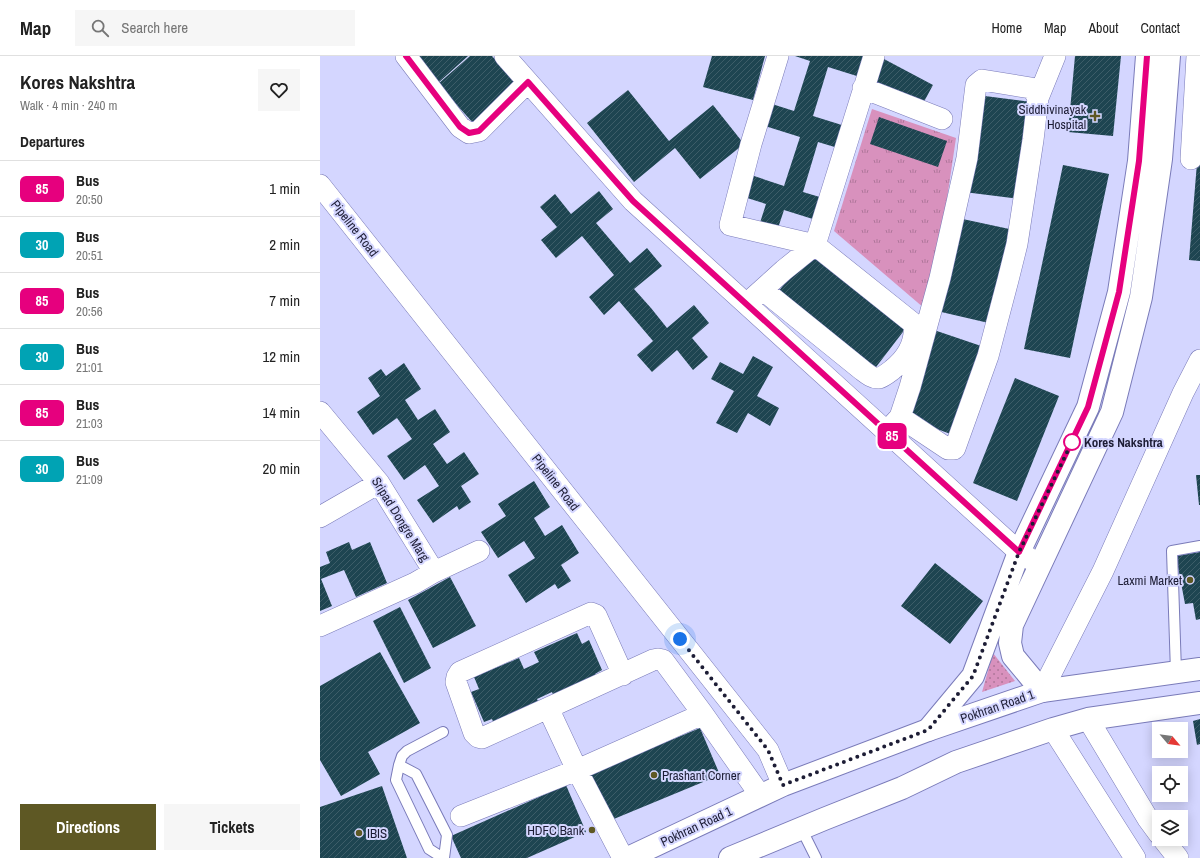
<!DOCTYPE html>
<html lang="en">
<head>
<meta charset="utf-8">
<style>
	:root { --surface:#fff; --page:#f6f6f6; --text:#222; --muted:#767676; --line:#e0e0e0; --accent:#5e5824 }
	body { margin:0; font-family:"Archivo Narrow",sans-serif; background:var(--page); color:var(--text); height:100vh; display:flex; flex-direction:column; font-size:15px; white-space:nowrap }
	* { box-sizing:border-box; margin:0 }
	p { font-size:13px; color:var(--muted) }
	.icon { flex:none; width:22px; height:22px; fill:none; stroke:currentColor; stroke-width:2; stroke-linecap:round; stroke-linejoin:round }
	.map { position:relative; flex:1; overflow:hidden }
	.panel { display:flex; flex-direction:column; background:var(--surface); width:320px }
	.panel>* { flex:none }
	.badge { padding:0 8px; border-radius:6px; font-size:14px; line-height:26px }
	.needle { width:26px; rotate:119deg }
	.controls { position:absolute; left:832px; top:666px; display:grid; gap:8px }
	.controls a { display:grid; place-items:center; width:36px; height:36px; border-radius:0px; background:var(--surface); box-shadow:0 2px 10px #0003; font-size:20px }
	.you { position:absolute; width:20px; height:20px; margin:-10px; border:3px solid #fff; border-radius:50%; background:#1a73e8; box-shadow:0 0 0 6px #1a73e833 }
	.map>.badge { position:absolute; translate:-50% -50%; box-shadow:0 0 0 2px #fff }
	h2 { padding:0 20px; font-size:15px; line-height:36px }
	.round { display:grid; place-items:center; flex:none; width:42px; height:42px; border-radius:0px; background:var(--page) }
	.headline { display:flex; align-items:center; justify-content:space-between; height:68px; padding:0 20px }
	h1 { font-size:19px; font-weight:700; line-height:30px }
	.action { display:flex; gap:8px; margin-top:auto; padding:8px 20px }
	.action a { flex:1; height:46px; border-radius:0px; background:var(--accent); color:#fff; font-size:16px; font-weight:700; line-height:46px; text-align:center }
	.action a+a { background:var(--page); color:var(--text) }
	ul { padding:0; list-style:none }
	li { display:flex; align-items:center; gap:12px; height:56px; padding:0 20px; border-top:1px solid var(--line) }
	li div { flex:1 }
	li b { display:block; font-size:15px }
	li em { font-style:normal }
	li .badge { min-width:44px; font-weight:700; text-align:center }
	header { display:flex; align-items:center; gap:24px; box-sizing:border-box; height:56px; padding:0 20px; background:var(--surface); border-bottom:1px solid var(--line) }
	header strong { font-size:19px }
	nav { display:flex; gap:22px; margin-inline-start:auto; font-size:14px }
	.search { width:280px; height:36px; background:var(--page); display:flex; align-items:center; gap:10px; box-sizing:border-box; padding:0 14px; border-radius:0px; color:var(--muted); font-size:15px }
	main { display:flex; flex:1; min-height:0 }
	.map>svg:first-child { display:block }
	.park { fill:url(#park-tufts) }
	.garden { fill:url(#garden-dots) }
	.building { fill:url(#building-hatch) }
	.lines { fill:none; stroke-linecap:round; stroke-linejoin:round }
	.service-casing { stroke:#7a7bb9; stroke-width:12 }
	.minor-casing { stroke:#7a7bb9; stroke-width:22 }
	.tertiary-casing { stroke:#7a7bb9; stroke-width:24 }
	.secondary-casing { stroke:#7a7bb9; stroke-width:24 }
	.service { stroke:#fff; stroke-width:10 }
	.minor { stroke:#fff; stroke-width:21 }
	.tertiary { stroke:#fff; stroke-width:22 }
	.secondary { stroke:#fff; stroke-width:22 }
	.line-casing { stroke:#fff; stroke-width:9 }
	.line { stroke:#e6007e; stroke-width:6 }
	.walk { stroke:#1d1d35; stroke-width:4; stroke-dasharray:0 7.2 }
	.poi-dot { fill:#5e5824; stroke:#d4d6ff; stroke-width:1.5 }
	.stop-dot { fill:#fff; stroke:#e6007e; stroke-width:2 }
	.labels { text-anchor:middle; stroke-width:4; stroke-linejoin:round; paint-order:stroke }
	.poi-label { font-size:13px; fill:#1d1d35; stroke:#d4d6ff; text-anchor:end }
	.street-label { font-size:13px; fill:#1d1d35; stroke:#d4d6ff }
	.stop-label { font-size:13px; font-weight:bold; fill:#1d1d35; stroke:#d4d6ff; text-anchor:start }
</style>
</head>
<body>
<header>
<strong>Map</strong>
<div class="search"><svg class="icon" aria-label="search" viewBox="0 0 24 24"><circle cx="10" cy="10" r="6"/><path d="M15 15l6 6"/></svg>Search here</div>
<nav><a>Home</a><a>Map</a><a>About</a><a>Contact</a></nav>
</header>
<main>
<section class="panel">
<div class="headline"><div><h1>Kores Nakshtra</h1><p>Walk · 4 min · 240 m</p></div><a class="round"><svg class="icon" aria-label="heart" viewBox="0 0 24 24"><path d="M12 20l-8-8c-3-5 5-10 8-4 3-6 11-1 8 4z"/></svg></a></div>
<h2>Departures</h2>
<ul>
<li><span class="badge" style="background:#e6007e;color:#fff">85</span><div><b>Bus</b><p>20:50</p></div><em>1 min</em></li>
<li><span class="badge" style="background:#00a3b4;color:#fff">30</span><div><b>Bus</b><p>20:51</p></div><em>2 min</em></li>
<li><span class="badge" style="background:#e6007e;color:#fff">85</span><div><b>Bus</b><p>20:56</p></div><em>7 min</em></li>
<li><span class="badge" style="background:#00a3b4;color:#fff">30</span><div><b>Bus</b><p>21:01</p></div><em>12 min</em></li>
<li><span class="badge" style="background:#e6007e;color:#fff">85</span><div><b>Bus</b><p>21:03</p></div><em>14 min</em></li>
<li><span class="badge" style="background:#00a3b4;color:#fff">30</span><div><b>Bus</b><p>21:09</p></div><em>20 min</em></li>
</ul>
<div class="action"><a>Directions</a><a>Tickets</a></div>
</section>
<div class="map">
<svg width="880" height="802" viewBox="0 0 880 802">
	<defs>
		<pattern id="park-tufts" width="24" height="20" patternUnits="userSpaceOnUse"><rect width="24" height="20" fill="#d891bd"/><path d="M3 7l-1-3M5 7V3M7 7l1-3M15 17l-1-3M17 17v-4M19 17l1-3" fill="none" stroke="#af769a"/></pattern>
		<pattern id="garden-dots" width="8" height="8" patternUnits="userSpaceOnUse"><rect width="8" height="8" fill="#d891bd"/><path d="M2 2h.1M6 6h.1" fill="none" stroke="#af769a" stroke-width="1.8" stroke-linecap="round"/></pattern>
		<pattern id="building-hatch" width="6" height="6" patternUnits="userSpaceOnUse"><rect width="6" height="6" fill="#1e4551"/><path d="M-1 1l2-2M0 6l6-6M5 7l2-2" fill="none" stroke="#3d5d68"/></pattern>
	</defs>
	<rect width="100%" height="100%" fill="#d4d6ff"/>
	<path class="park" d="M552 53 636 82 624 163 604 252 514 175Z"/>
	<path class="garden" d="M673 597 695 625 662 636Z"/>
	<path class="building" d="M94 0H148L118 27Z
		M150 0H172L198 30 154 68 118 28Z
		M392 0H445L433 44 383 31Z
		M475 0H547L540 21 508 11 493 60 525 70 518 92 498 86 483 136 503 142 496 164 464 154 456 178 438 173 446 148 424 141 431 119 464 130 480 81 445 70 452 48 474 55 490 5Z
		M755 0H801L793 80 748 76Z
		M564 3 613 29 600 53 551 27Z
		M308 34 349 85 393 49 424 88 380 123 355 92 314 126 267 67Z
		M657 39 712 46 699 143 644 136Z
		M559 61 627 85 618 111 550 88Z
		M877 107H880V205L869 204Z
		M743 109 789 118 750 302 704 293Z
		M279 135 293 153 276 167 310 207 327 192 342 210 314 233 331 252 347 272 374 249 389 267 372 282 388 301 373 314 357 294 332 316 317 299 333 285 299 245 284 259 269 241 294 219 262 180 236 202 221 184 237 171 220 151 235 138 251 158Z
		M638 162 694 174 673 268 617 255Z
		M491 193 589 268 553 315 455 240Z
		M614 274 667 292 636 380 584 361Z
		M433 300 453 311 437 340 459 352 450 370 428 357 417 377 396 367 414 335 391 323 400 306 423 318Z
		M84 307 101 333 85 344 98 364 115 353 130 376 113 388 127 408 144 396 159 418 141 430 151 446 139 454 137 450 113 467 97 444 119 430 105 409 84 424 67 400 92 383 77 362 53 379 37 356 60 340 48 322 61 313 66 320Z
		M695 322 739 340 697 445 653 427Z
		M876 419H880V449H879Z
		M214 425 230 451 214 462 225 480 242 469 259 497 241 509 251 525 238 533 235 528 206 547 188 519 215 502 204 485 178 502 161 476 186 460 178 448Z
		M29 486 32 494 50 486 67 527 36 541 24 514 1 523 12 550 0 555V511L10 507 6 496Z
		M880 496V563L876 564 873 547 865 548 856 500Z
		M615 507 663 545 630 588 581 550Z
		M130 521 156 570 113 592 88 544Z
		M80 551 111 612 84 627 53 565Z
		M257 577 262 588 269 584 282 614 275 618 279 626 235 645 232 636 217 643 222 654 176 673 172 663 164 666 151 636 159 633 154 621 199 602 204 613 219 606 214 596Z
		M60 596 100 667 48 696 60 718 21 740 0 704V630Z
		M880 663V688L877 689 873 665Z
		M380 672 400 719 289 765 269 718Z
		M246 729 266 776 207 802H141L131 780Z
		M62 730 87 802H0V751Z"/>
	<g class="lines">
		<g class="service-casing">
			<path id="service" d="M856 616 852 495 880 490
				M79 709 82 700 87 695 123 676
				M481 772 496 802
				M123 802 109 793 76 724 79 709 96 718 127 779 124 802"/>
		</g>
		<g class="minor-casing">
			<path id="minor" d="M86 0 140 71 149 77 159 75 208 26
				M185 0 313 145 699 496 720 509
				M543 32 622 63
				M871 103 877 0
				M0 129 448 694 463 729
				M443 234 542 314C546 317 553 323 559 322 563 321 568 317 572 314 586 303 596 287 594 268L495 189 410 169 431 88 458 0
				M433 242 464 214 495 189 554 0
				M0 356 59 427 114 516
				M580 361 628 393H634L635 392 668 300 688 224 697 188 713 84 718 42 735 0
				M570 372 580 361 590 331 620 222 647 102 656 29 662 24 711 32 714 35 718 42
				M0 461 59 427
				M0 570 95 527 114 516 159 495
				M303 619 276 559 271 557 140 616 137 621 136 626 154 677 158 681 162 682 228 652 257 714 303 802
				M722 635 783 515 863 337 880 304
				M383 658 440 739
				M768 663 828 763 839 778
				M733 673 815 802
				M141 760 257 714 383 658 343 604 338 603 333 604 228 652
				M843 783 858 802"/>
		</g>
		<g class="tertiary-casing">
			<path id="tertiary" d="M722 635 693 600 690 587 692 569 792 356 821 241 841 103 849 0
				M608 674 653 620 699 496 768 351 799 236 819 105 827 0"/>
		</g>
		<g class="secondary-casing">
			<path id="secondary" d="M308 802 463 729 608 674 722 635 880 613
				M410 802 504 763 582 732 636 706 733 673 768 663 880 647"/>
		</g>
		<use href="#service" class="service"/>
		<use href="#minor" class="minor"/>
		<use href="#tertiary" class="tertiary"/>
		<use href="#secondary" class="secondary"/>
	</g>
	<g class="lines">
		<g class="line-casing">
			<path id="line" d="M86 0 140 71 149 77 159 75 208 26 313 145 699 496 768 351 799 236 819 105 827 0"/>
		</g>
		<use href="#line" class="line"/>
		<path class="walk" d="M360 583 448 694 463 729 608 674 653 620 699 496 752 386"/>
	</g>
	<g class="poi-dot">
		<path d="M773 54h4v4h4v4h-4v4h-4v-4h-4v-4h4z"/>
		<circle cx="870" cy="524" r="4"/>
		<circle cx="334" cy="719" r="4"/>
		<circle cx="272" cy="774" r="4"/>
		<circle cx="39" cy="777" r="4"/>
	</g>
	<circle class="stop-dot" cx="752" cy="386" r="8"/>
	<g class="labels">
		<g class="poi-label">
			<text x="766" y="58">Siddhivinayak<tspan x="766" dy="15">Hospital</tspan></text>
			<text x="862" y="529">Laxmi Market</text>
			<text x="342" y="724" text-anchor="start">Prashant Corner</text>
			<text x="264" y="779">HDFC Bank</text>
			<text x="47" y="782" text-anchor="start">IBIS</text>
		</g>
		<g class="street-label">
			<text transform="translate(35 172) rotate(52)" y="5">Pipeline Road</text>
			<text transform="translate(236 426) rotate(52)" y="5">Pipeline Road</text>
			<text transform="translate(81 463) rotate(58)" y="5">Sripad Dongre Marg</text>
			<text transform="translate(677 650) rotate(-19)" y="5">Pokhran Road 1</text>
			<text transform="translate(376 770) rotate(-25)" y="5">Pokhran Road 1</text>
		</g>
		<g class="stop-label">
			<text x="764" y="391">Kores Nakshtra</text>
		</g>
	</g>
</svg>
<div class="controls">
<a><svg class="needle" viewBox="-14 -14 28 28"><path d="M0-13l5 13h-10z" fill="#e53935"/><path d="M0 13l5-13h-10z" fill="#767676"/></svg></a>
<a><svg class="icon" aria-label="locate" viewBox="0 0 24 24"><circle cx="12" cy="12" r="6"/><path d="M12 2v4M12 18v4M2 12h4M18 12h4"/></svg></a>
<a><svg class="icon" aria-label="layers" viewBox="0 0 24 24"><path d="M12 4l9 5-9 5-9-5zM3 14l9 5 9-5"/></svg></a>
</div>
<div class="you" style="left:360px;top:583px"></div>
<b class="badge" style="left:572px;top:380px;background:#e6007e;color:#fff">85</b>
</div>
</main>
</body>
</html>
